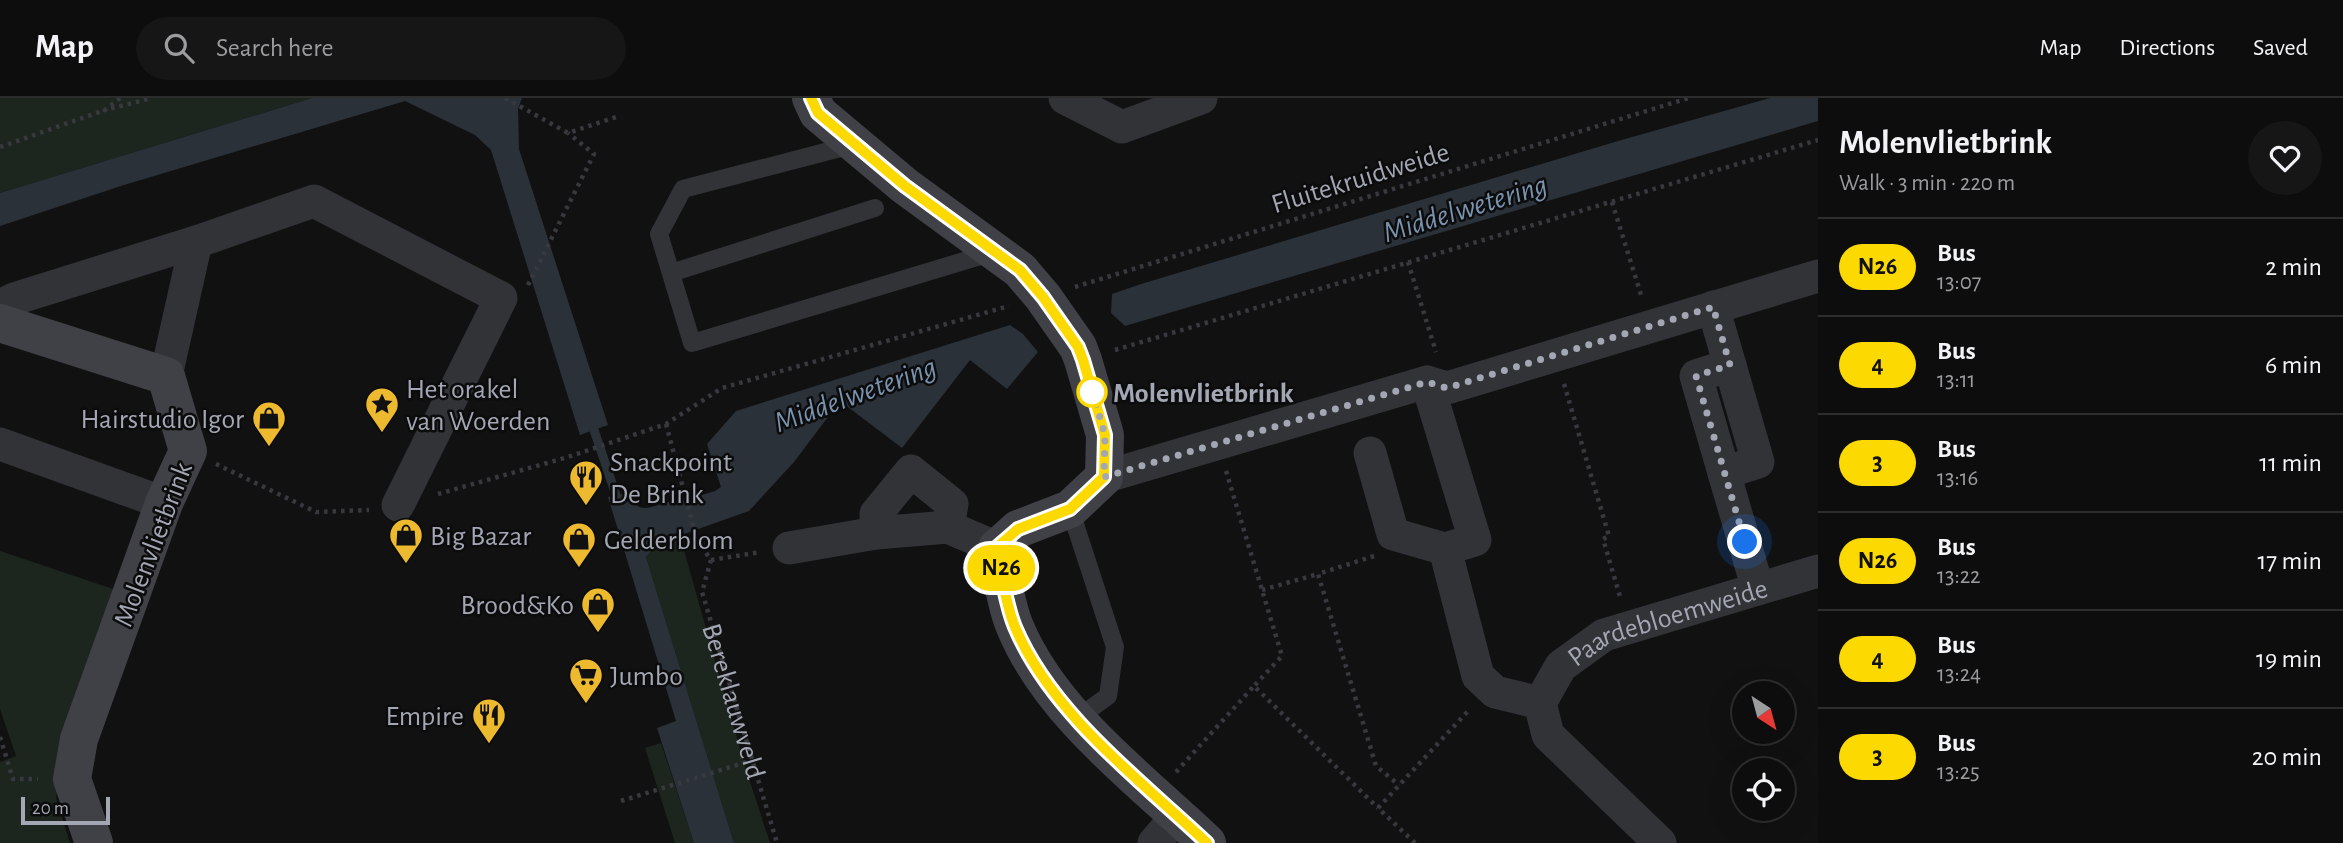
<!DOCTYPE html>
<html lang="en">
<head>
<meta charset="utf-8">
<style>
	:root { --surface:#0d0d0e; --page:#161617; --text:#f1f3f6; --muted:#9a9c9e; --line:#2d2d2e }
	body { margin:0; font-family:"Alegreya Sans",sans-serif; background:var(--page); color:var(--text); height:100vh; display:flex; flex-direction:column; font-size:26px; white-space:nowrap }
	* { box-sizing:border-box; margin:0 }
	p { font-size:23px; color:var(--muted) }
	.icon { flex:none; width:38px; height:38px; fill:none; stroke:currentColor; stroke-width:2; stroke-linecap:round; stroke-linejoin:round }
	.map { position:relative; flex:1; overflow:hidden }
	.side { display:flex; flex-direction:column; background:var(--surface); width:525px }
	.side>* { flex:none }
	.badge { padding:0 14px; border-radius:23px; font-size:24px; line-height:46px }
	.needle { width:46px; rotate:144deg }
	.buttons { position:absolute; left:1732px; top:583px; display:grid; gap:14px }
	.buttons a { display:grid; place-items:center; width:63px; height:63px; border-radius:50%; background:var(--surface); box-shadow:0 7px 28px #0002,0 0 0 2px var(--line); font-size:35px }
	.scale { position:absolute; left:21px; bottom:18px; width:89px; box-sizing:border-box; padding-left:7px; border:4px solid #a3a7b3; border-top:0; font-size:19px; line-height:24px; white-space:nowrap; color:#a3a7b3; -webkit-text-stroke:5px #0c0c0d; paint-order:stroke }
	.you { position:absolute; width:35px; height:35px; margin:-18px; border:5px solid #fff; border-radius:50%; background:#1a73e8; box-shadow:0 0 0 10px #1a73e833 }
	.map>.badge { position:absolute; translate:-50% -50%; box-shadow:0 0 0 4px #fff }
	.round { display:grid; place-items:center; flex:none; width:74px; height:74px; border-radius:37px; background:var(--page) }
	.head { display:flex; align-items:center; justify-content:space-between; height:119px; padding:0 21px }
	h1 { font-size:33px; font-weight:600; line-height:52px }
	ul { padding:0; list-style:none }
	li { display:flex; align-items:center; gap:21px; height:98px; padding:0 21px; border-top:2px solid var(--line) }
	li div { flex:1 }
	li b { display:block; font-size:26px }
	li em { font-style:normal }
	li .badge { min-width:77px; font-weight:700; text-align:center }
	header { display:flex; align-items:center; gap:42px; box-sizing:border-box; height:98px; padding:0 35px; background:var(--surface); border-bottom:2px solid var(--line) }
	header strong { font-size:33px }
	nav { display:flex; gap:38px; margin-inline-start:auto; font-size:24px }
	.search { width:490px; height:63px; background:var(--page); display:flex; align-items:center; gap:18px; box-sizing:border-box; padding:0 24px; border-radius:38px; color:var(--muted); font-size:26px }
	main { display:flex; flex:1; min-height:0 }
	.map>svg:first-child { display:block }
	.green { fill:#1d251f }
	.water { fill:#2a3138 }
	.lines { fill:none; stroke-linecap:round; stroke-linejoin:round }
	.stream { stroke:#2a3138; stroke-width:9 }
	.path { stroke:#38393e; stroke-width:4.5; stroke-dasharray:3.5 5; stroke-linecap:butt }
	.lane { stroke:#323337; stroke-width:18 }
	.street { stroke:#323337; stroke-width:33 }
	.secondary { stroke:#404147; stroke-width:38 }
	.line-casing { stroke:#fff; stroke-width:16 }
	.line { stroke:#fcd900; stroke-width:10 }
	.walk { stroke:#a3a7b3; stroke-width:7; stroke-dasharray:0 12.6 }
	.stop-dot { fill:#fff; stroke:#fcd900; stroke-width:3.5 }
	.labels { text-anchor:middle; stroke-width:5; stroke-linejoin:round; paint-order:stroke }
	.street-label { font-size:28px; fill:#a3a7b3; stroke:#0c0c0d }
	.poi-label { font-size:28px; fill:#a3a7b3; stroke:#0c0c0d; text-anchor:start }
	.stop-label { font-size:28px; font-weight:bold; fill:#a3a7b3; stroke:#0c0c0d; text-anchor:start }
	.water-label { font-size:30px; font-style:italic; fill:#7992ae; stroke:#0c0c0d }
</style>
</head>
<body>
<header>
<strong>Map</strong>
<div class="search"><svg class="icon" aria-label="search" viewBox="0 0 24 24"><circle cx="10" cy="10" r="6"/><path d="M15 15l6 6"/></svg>Search here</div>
<nav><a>Map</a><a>Directions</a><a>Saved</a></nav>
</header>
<main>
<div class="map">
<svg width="1818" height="745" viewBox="0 0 1818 745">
	<rect width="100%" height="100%" fill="#111112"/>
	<path class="green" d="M0 0H312L0 95Z
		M680 438 744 665 770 745H734L646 459 656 446Z
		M0 453 119 493 64 654 56 700 70 745H0V664L16 658 0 611Z
		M661 645 694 745H675L645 650Z"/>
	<path class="water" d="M312 0H522L518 11 519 51 608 327 580 337 491 52 475 37 405 3 124 87 0 128V95Z
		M1770 0H1818V23L1125 228 1111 215 1112 196 1141 186 1618 43Z
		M1010 227 1023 236 1038 254 1007 291 970 262 902 350 840 303 794 364 749 413 656 446 646 459 734 745H694L657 630 676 623 608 399 627 395C639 417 647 410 668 404L672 406 715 393 721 389 707 346 736 313Z"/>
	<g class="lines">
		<path class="stream" d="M594 332 616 397"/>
		<g class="path">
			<path d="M120 0 105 12 152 0"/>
			<path d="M505 0 568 35 616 19"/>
			<path d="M0 49 105 12"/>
			<path d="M1612 104 1642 200"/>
			<path d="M1408 164 1436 254"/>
			<path d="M528 187 594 56 568 35"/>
			<path d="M1075 189 1689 0"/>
			<path d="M1115 252 1818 42"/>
			<path d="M1564 286 1609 438 1603 441 1621 502"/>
			<path d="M666 326 697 442 711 462 761 454"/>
			<path d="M216 366 316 414 369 412"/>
			<path d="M1226 373 1282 558 1254 588"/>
			<path d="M438 396 568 359 666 326 722 290 1009 208"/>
			<path d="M1374 458 1318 476 1376 668 1399 687"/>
			<path id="s1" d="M711 462 702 494 777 745"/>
			<path d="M1262 492 1318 476"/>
			<path d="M0 639 13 681H38"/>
			<path d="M1176 674 1254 588 1378 710"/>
			<path d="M621 703 750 663"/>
			<path d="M1415 745 1378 710 1469 612"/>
		</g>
		<path class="lane" d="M852 47 683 91 659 136 692 245 994 154
			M671 175 875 110
			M1070 411 1115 549 1108 598 1075 622"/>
		<g class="street">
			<path d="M1065 0 1122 29 1201 0"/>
			<path d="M0 208 14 201 196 144 314 103 501 200 398 407"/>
			<path d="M1713 209 1758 364 1724 375 1758 491"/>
			<path d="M166 278 196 144"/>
			<path d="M0 346 164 405"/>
			<path d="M1370 355 1393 436 1445 451 1475 442 1427 284"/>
			<path d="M1724 375 1696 278 1730 267"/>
			<path d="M1104 379 1427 284 1447 290 1818 178"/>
			<path d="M876 435V416L911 373 952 406 948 429"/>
			<path d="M789 450 876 435 948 429 997 450"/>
			<path d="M1445 451 1478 578 1495 594 1540 605"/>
			<path d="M1154 745 1178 717"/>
			<path id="s2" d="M1660 745 1548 637 1540 605 1561 568 1604 537 1818 473"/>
		</g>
		<path class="secondary" d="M811 0 818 15 905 88 1020 172 1043 199 1078 249 1083 262 1105 337 1104 379 1070 411 1018 431 997 450C1002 476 1005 505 1015 529 1051 616 1140 681 1207 745
			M0 225 166 278 188 353 164 405 79 641 72 681 94 745"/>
	</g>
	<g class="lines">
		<g class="line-casing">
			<path id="line" d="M811 0 818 15 905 88 1020 172 1043 199 1078 249 1083 262 1105 337 1104 379 1070 411 1018 431 996 450C1002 476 1005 505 1015 529 1051 615 1140 682 1207 745"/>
		</g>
		<use href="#line" class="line"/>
		<path class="walk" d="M1092 294 1091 288 1105 337 1104 379 1427 284 1447 290 1713 209 1730 267 1696 278 1745 444"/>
	</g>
	<defs>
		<g id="sight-pin" transform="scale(1.75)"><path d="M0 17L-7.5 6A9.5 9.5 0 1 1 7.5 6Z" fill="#edb92e" stroke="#0c0c0d"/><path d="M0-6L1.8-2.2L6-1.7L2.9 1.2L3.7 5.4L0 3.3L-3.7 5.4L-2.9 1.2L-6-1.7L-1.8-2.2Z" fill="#111"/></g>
		<g id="shop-pin" transform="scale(1.75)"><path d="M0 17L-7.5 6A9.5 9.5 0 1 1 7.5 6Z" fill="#edb92e" stroke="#0c0c0d"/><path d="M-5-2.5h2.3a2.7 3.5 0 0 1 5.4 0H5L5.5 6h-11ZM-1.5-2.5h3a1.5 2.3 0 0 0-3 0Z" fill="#111"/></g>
		<g id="restaurant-pin" transform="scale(1.75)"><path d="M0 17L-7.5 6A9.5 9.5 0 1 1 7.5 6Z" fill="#edb92e" stroke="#0c0c0d"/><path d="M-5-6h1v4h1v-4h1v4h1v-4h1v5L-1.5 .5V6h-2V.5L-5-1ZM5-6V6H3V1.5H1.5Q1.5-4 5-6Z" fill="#111"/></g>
		<g id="supermarket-pin" transform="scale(1.75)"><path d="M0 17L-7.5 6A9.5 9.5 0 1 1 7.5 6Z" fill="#edb92e" stroke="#0c0c0d"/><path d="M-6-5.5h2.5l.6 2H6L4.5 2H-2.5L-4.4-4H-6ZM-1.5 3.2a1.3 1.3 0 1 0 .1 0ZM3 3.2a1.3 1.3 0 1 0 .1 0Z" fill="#111"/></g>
	</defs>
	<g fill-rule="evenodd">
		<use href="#sight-pin" x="382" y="306"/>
		<use href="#shop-pin" x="269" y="320"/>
		<use href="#restaurant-pin" x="586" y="379"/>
		<use href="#shop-pin" x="406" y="437"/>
		<use href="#shop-pin" x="579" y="441"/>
		<use href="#shop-pin" x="598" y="506"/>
		<use href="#supermarket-pin" x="586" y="577"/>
		<use href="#restaurant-pin" x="489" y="617"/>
	</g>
	<circle class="stop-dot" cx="1092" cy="294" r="14"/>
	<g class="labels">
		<g class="street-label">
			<text transform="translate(1360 79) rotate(-17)" y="10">Fluitekruidweide</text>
			<text transform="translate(152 446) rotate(-69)" y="10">Molenvlietbrink</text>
			<text dy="10" stroke="none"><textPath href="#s2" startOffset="348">Paardebloemweide</textPath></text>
			<text dy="10" stroke="none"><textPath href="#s1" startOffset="147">Bereklauwveld</textPath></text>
		</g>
		<g class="poi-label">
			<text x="406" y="300">Het orakel<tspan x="406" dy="32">van Woerden</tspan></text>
			<text x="244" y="330" text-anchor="end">Hairstudio Igor</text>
			<text x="610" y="373">Snackpoint<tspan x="610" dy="32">De Brink</tspan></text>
			<text x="430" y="447">Big Bazar</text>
			<text x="604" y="451">Gelderblom</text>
			<text x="574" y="516" text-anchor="end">Brood&amp;Ko</text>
			<text x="610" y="587">Jumbo</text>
			<text x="464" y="627" text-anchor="end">Empire</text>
		</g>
		<g class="stop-label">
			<text x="1113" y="304">Molenvlietbrink</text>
		</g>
		<g class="water-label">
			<text transform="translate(1465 110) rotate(-17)" y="10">Middelwetering</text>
			<text transform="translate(855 296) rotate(-20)" y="10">Middelwetering</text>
		</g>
	</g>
</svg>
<div class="buttons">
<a><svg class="needle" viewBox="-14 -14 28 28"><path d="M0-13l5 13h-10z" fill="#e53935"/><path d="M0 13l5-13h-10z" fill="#9a9c9e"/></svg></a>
<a><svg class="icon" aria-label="locate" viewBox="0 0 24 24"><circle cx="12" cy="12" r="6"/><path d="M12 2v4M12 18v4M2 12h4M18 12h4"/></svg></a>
</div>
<div class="scale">20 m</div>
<div class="you" style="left:1745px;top:444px"></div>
<b class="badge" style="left:1001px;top:470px;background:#fcd900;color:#111">N26</b>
</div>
<section class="side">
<div class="head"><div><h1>Molenvlietbrink</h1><p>Walk · 3 min · 220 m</p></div><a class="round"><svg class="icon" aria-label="heart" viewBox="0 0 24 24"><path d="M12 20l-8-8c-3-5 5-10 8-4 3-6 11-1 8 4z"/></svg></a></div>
<ul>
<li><span class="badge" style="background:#fcd900;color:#111">N26</span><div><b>Bus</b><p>13:07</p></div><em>2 min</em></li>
<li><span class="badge" style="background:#fcd900;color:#111">4</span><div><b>Bus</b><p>13:11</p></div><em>6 min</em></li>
<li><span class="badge" style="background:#fcd900;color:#111">3</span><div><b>Bus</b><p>13:16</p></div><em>11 min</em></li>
<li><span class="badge" style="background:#fcd900;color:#111">N26</span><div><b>Bus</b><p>13:22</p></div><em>17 min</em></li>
<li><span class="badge" style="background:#fcd900;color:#111">4</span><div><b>Bus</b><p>13:24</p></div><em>19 min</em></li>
<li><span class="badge" style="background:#fcd900;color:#111">3</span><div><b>Bus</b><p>13:25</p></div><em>20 min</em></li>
</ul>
</section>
</main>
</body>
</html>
